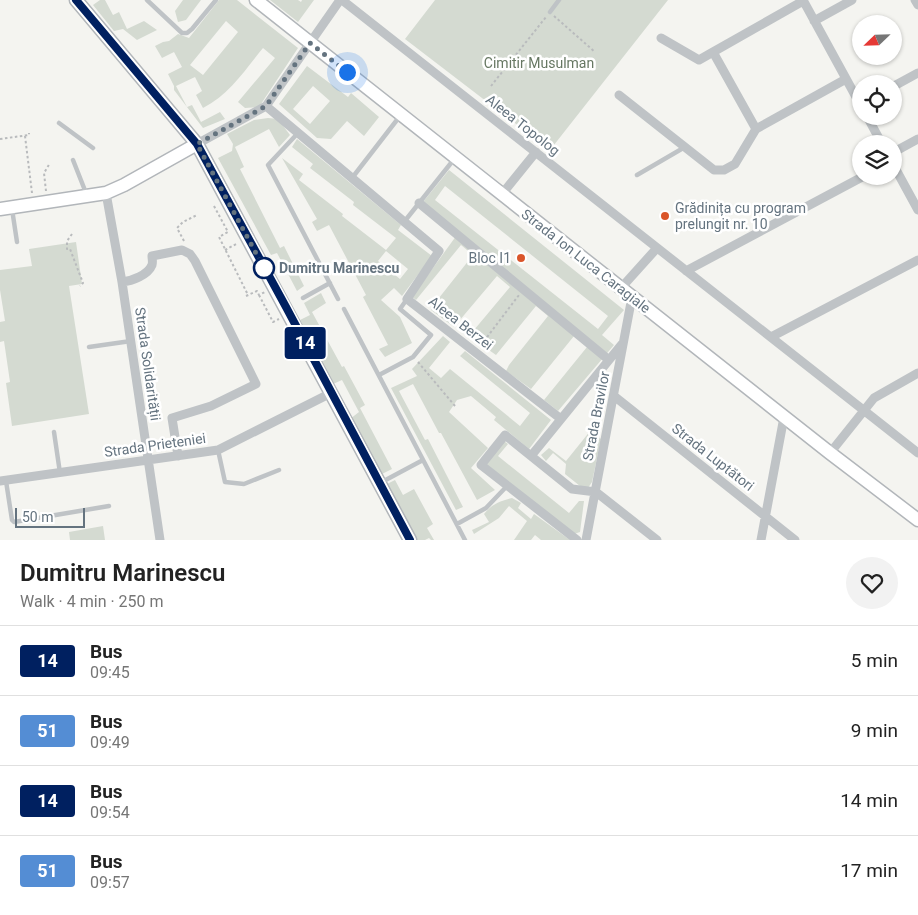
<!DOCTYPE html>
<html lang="en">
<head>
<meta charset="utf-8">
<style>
	:root { --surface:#fff; --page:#f2f2f2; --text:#222; --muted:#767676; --line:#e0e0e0 }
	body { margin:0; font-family:Roboto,sans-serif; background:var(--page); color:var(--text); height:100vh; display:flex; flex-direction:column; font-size:19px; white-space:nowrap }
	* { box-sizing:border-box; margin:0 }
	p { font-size:16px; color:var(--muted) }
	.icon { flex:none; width:28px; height:28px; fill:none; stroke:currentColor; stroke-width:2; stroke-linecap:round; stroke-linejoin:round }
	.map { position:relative; height:540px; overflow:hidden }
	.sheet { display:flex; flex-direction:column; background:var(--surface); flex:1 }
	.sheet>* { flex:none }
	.badge { padding:0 10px; border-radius:4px; font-size:18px; line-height:32px }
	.needle { width:32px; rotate:247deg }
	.tools { position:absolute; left:852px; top:15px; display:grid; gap:10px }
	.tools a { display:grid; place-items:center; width:50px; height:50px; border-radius:50%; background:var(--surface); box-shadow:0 1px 4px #0004; font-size:25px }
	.scale { position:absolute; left:15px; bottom:12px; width:70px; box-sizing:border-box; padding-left:5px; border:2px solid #64737f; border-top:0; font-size:14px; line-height:18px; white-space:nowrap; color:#64737f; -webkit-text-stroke:4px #fff; paint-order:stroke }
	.you { position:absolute; width:25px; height:25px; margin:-12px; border:4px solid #fff; border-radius:50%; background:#1a73e8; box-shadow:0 0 0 8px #1a73e833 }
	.map>.badge { position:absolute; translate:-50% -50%; box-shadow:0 0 0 2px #fff }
	.round { display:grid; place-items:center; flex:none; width:52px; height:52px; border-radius:26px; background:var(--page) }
	.headline { display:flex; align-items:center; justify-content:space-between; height:85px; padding:0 20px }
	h1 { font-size:24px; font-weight:600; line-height:38px }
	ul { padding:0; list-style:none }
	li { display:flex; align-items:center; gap:15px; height:70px; padding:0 20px; border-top:1px solid var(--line) }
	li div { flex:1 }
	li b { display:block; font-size:19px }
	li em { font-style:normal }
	li .badge { min-width:55px; font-weight:700; text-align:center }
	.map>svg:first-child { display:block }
	.green { fill:#d4dad1; fill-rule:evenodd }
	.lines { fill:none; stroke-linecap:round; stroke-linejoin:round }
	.secondary-casing { stroke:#b2b6ba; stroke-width:15 }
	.path { stroke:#b9bbbd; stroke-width:2; stroke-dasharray:2.5 2.5; stroke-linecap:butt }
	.lane { stroke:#bfc3c6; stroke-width:4.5 }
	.street { stroke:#bfc3c6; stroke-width:9 }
	.secondary { stroke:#fff; stroke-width:12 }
	.line-casing { stroke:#fff; stroke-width:11 }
	.line { stroke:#002060; stroke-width:8 }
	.walk { stroke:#64737f; stroke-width:5; stroke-dasharray:0 9 }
	.poi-dot { fill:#da552a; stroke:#fff; stroke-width:2 }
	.stop-dot { fill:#fff; stroke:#002060; stroke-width:2.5 }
	.labels { text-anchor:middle; stroke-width:5; stroke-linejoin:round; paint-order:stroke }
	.park-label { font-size:14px; fill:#667762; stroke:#fff }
	.street-label { font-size:14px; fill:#64737f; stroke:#fff }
	.poi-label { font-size:14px; fill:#64737f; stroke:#fff; text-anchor:start }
	.stop-label { font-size:14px; font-weight:bold; fill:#64737f; stroke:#fff; text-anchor:start }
</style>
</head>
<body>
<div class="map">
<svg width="918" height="540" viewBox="0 0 918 540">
	<rect width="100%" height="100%" fill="#f4f4f0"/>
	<path class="green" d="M100 0H105L113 15 119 12 127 29 144 21 157 30 137 40 123 29 114 31 93 5Z
		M183 0H201L186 20 178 22 175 11Z
		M219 0H237L298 48 259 107 245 108 238 102 275 58 263 48C245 70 229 95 203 108L196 95 202 91 195 77 176 86 187 107 192 105 201 122 220 112 225 119 203 128 174 90V86L168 74 182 67 174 52 162 58 155 46 163 42 169 41 178 34 189 38ZM226 21 238 32 203 75 190 65Z
		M270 0H298L301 2 302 0H314L298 22Z
		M435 0H668L550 150 405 39Z
		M307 66 348 97 351 93 379 117 364 136 347 121 331 139 317 138 279 104ZM313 86 330 101 310 124 293 109Z
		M268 118 278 119 290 135 279 147 269 129 235 147 244 167 240 169 280 248 284 246 304 286 297 291 277 253 271 255 218 158 232 151 233 144 227 134 254 120Z
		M297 139 401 225 398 230 432 256 402 296 394 288 381 300 400 317 412 343 385 357 379 349 388 345 363 297 366 295 329 225 317 231 312 222 317 219 282 158 303 174 299 180 343 214 342 216 386 250 396 238 353 205 354 202 310 168 313 164 292 147ZM386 251 408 269 400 279 378 261Z
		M449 170 624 310 602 335 614 345 558 411 544 400 587 347 574 336 531 389 506 371 509 365 548 316 536 306 496 355 469 336 510 287 497 276 454 327 431 310V308L473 255 461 245 416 300 412 297 459 232 423 202ZM445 186 608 316 598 329 435 200Z
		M76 242 82 284 69 286 89 414 12 426 6 383 10 382 4 341 0 342V322L5 321 0 290V270L32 266 29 249Z
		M321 293 326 303 312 312 342 367 344 366 365 405 360 408 392 469 380 475 350 419 359 412 342 380 333 384 300 320 310 315 304 303Z
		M443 336 450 342 429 368 441 378 450 369 520 426 530 413 460 356 465 351 551 420 529 449 494 420 496 417 471 396 457 400 449 412 488 448 471 468 495 490 477 500 441 433H439L413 384 399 391 425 440 428 439 463 507 456 510 391 388 417 376 412 369Z
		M591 430 601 439 592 482 588 488 580 486 565 474 566 464 553 453 546 461 541 455 549 448 566 461Z
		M504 441 508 444 498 456 569 513 579 501H584L580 532 574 534 486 464Z
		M395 480 403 495 414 489 433 524 427 528 434 540H431L429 538 425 540H416L387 484Z
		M512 498 521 503 518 508 531 519 534 514 570 540H541L535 535 531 540H514L527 521 509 506 499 518 474 534 472 530 489 522 484 514C492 504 500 501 512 498Z
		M103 526 105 540H70L69 532Z"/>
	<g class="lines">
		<g class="secondary-casing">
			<path id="secondary" d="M76 0 197 144 410 540
				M256 0 830 453 918 520
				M0 209 106 193 124 185 197 144"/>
		</g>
		<path class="path" d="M554 16 595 52
			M491 86 546 17
			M25 136 32 193
			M0 139 29 135V133
			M46 191 44 173 50 163
			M214 206 228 232 219 237 248 295
			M72 234 67 241V249H70L83 283 80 286
			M184 241 177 228 183 222 197 215
			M225 250 238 243
			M259 295 273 322 279 319
			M246 296 257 291 259 295 265 292
			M481 345 519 295
			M418 362 455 406"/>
		<path class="lane" d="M147 0 182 33H187L192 29 216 0
			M550 12 559 0
			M59 123 93 148
			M298 133 268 165 338 299
			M73 160 86 193
			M637 175 685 147
			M352 178 400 116
			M12 209 17 242
			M404 222 455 158
			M303 298 330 283
			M344 309 465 540
			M89 347 131 341
			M379 375 413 357 431 335 400 309 407 299
			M54 432 60 473
			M218 450 225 482 244 484 279 470
			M6 481 12 520 14 522 109 506
			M380 483 423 460
			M457 524 486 508 507 486"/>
		<path class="street" d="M342 0 918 453
			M803 0 861 106
			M915 0 918 5
			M814 21 852 0
			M661 38 699 60 713 52
			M894 86 918 73
			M619 95 714 170H724L735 164 756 129 846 79
			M266 106 439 251 407 299 561 419
			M867 116 882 144
			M756 129 713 52 803 1
			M197 144 266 106 340 0
			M894 152 918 139
			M894 166 918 210
			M106 193 122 282 160 540
			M502 194 536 152
			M419 203 609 360
			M686 271 864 176
			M122 282C132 281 148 275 152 265 153 262 152 259 152 256L182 250 190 254 195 261 256 384 211 406 172 418 178 456
			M621 288 657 248
			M771 337 918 260
			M614 396 795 540
			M830 453 874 398 918 373
			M531 456 622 344
			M0 481 218 450 331 393
			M577 540 481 465 505 435 572 489 596 492 657 540
			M586 540 632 297
			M761 540 784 417"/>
		<use href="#secondary" class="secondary"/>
	</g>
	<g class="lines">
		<g class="line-casing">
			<path id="line" d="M76 0 197 144 286 307 410 540"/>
		</g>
		<use href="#line" class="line"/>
		<path class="walk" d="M264 268 197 144 266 106 310 43 347 72"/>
	</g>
	<g class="poi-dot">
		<circle cx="665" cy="216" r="5"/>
		<circle cx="521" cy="258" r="5"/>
	</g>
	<circle class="stop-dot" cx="264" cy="268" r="10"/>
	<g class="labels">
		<g class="park-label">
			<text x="539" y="68">Cimitir Musulman</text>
		</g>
		<g class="street-label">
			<text transform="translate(523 125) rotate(38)" y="5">Aleea Topolog</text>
			<text transform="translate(586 261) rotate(38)" y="5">Strada Ion Luca Caragiale</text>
			<text transform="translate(461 323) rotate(38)" y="5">Aleea Berzei</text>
			<text transform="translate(148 364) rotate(82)" y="5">Strada Solidarității</text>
			<text transform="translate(596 416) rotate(-79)" y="5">Strada Bravilor</text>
			<text transform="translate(155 445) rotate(-8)" y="5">Strada Prieteniei</text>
			<text transform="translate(713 457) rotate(38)" y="5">Strada Luptători</text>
		</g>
		<g class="poi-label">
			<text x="675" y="213">Grădinița cu program<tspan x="675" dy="16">prelungit nr. 10</tspan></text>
			<text x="511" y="263" text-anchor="end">Bloc I1</text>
		</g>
		<g class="stop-label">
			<text x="279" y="273">Dumitru Marinescu</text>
		</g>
	</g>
</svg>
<div class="tools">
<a><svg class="needle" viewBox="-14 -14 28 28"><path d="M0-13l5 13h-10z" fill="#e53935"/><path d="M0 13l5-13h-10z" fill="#767676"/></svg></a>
<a><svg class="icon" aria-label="locate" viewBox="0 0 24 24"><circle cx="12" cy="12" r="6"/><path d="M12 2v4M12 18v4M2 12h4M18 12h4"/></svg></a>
<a><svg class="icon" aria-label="layers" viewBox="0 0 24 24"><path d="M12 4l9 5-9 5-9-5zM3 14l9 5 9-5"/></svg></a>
</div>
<div class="scale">50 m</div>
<div class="you" style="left:347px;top:72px"></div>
<b class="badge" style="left:305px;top:343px;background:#002060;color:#fff">14</b>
</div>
<section class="sheet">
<div class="headline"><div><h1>Dumitru Marinescu</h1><p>Walk · 4 min · 250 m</p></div><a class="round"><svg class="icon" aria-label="heart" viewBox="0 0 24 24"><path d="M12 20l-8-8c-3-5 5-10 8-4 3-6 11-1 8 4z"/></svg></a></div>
<ul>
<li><span class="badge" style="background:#002060;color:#fff">14</span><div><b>Bus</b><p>09:45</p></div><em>5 min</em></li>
<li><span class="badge" style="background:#548dd4;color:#fff">51</span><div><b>Bus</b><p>09:49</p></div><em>9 min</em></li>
<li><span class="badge" style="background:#002060;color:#fff">14</span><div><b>Bus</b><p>09:54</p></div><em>14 min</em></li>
<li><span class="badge" style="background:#548dd4;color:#fff">51</span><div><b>Bus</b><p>09:57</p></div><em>17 min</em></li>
</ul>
</section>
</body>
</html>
